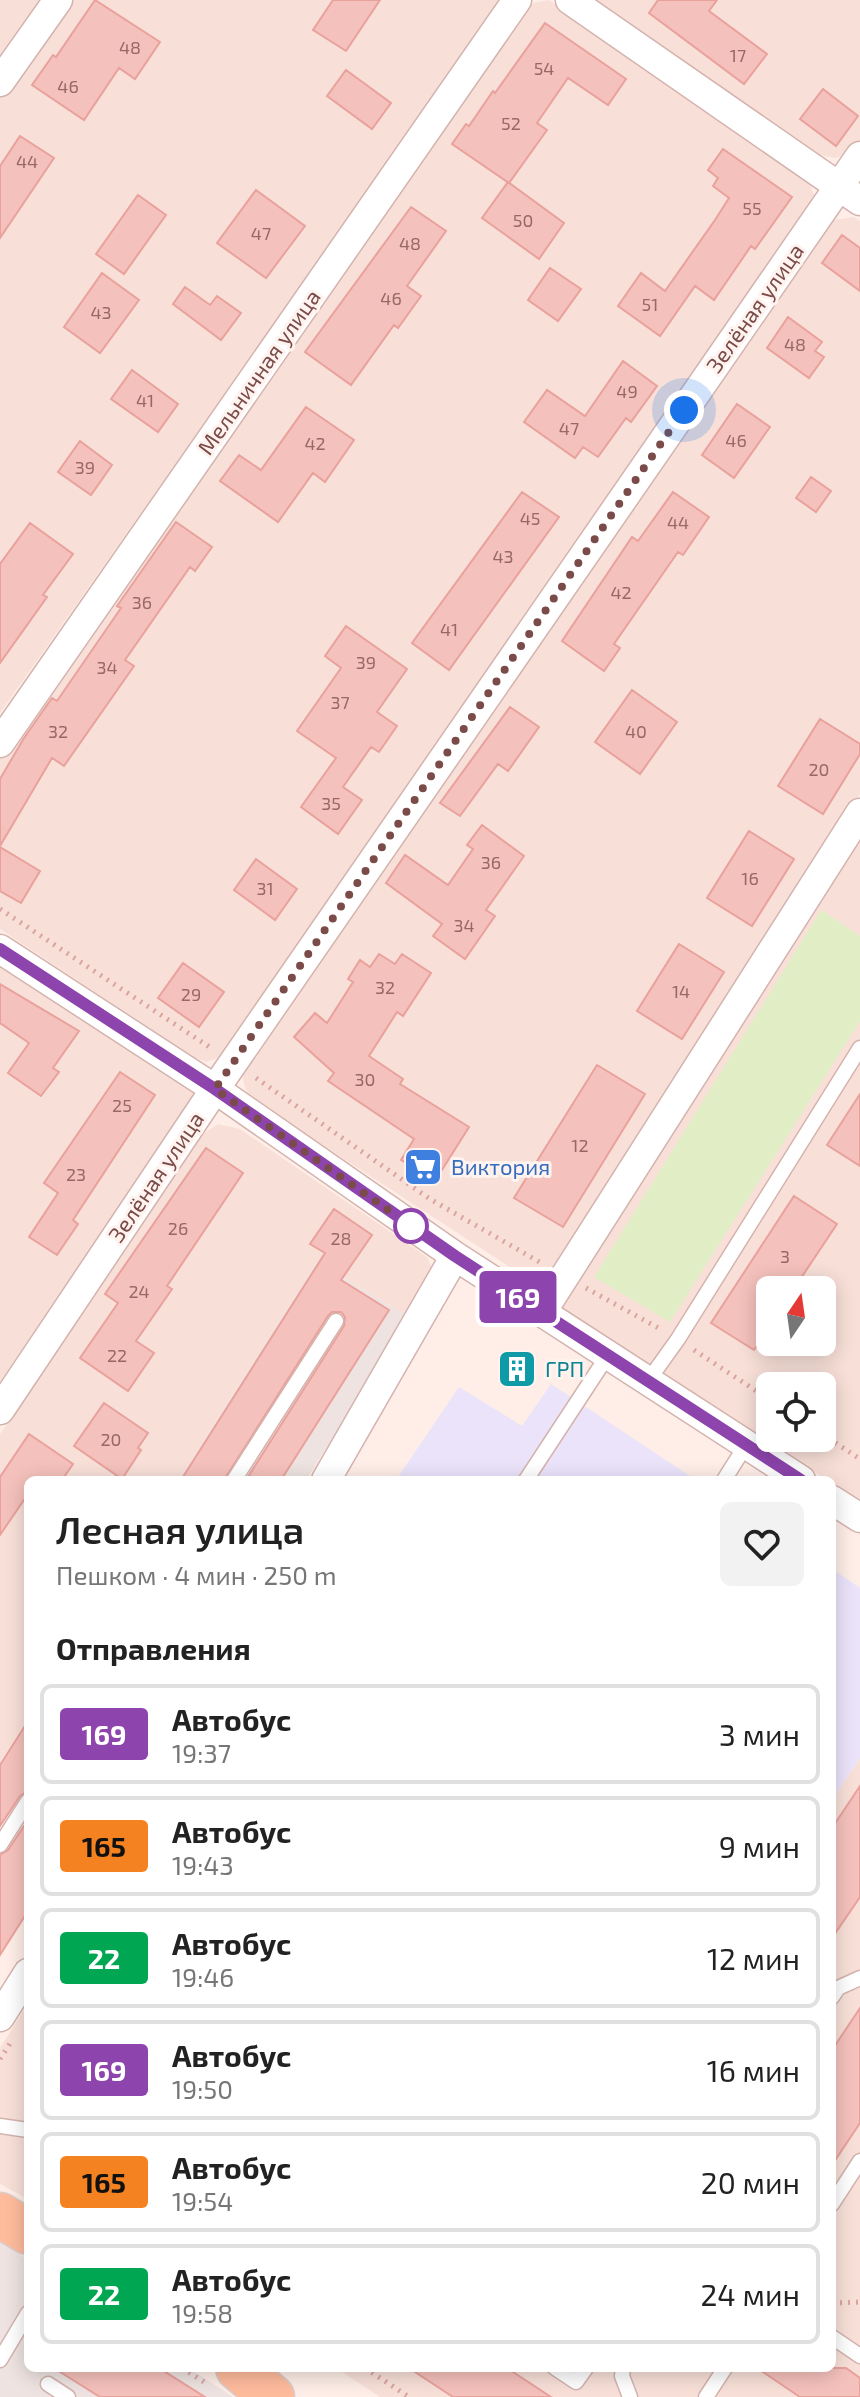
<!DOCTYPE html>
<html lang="ru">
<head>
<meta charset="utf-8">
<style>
	:root { --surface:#fff; --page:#f2f2f2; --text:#222; --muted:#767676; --line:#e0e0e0 }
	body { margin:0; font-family:"Exo 2",sans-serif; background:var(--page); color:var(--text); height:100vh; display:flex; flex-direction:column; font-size:30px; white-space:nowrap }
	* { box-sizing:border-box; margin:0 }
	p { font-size:26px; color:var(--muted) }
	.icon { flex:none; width:44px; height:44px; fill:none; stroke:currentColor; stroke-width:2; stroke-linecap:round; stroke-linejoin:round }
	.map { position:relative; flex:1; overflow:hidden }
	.side { position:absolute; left:24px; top:1476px; width:812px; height:896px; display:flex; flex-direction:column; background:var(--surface); border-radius:12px; box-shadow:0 4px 20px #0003 }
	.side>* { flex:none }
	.badge { padding:0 16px; border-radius:6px; font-size:28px; line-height:52px }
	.needle { width:52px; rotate:13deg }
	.fabs { position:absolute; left:756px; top:1276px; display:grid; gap:16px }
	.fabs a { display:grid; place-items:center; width:80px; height:80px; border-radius:12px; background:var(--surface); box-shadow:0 4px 20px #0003; font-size:40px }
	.you { position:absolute; width:40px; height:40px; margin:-20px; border:6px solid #fff; border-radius:50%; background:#1a73e8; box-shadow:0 0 0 12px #1a73e833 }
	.map>.badge { position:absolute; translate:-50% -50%; box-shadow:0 0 0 4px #fff }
	h2 { padding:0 32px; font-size:30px; line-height:72px }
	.round { display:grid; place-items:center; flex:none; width:84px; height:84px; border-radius:12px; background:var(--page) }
	.head { display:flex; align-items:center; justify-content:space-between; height:136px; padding:0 32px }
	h1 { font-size:38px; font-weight:600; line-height:60px }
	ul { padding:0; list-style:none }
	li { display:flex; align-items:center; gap:24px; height:100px; margin:0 16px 12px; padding:0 16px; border:4px solid var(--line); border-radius:12px }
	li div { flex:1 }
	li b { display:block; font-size:30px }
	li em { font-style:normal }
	li .badge { min-width:88px; font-weight:700; text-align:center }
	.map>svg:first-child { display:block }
	.residential { fill:#f8e0d8; fill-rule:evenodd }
	.industrial { fill:#eee3e1 }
	.education { fill:#ebe3fa }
	.green { fill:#e1edc4 }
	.building { fill:#f5c1bc; stroke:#e9a19c; stroke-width:2 }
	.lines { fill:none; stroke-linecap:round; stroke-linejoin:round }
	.service-casing { stroke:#d4b3ae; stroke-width:17 }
	.minor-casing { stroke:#d4b3ae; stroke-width:31 }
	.primary-casing { stroke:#dacdcc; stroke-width:47 }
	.path { stroke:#dba39f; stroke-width:5; stroke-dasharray:2 6; stroke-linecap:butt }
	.service { stroke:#fff; stroke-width:14 }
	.minor { stroke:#fff; stroke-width:28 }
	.primary { stroke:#ffbc9d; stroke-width:44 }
	.line-casing { stroke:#fff; stroke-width:18 }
	.line { stroke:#8e44ad; stroke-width:12 }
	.walk { stroke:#7a4b49; stroke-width:8; stroke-dasharray:0 14.4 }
	.stop-dot { fill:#fff; stroke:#8e44ad; stroke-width:4 }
	.labels { text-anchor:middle; stroke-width:6; stroke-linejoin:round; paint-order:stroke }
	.number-label { font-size:18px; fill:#996866 }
	.street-label { font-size:22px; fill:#7a4b49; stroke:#fff3ef }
	.shop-label { font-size:22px; fill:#366cbe; stroke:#fff3ef; text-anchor:start }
	.culture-label { font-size:22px; fill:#0d838f; stroke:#fff3ef; text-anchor:start }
</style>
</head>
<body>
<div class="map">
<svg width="860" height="2397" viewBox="0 0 860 2397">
	<rect width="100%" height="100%" fill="#feeee7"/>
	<path class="residential" d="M0 0H47L0 66Z
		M67 0H502L0 713V97Z
		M549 0 807 178 815 197 230 1046 220 1057 207 1062 193 1057 0 929V758L522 12 533 3Z
		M596 0H860V144L851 153 835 158 814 154Z
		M854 217 860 221V794L545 1290 249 1097 244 1084 242 1072 824 226 834 220Z
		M860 833V1501L832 1483V1480H827L561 1308ZM770 1290H822V1342H770ZM770 1386H822V1438H770Z
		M0 962 192 1089 196 1105 0 1399Z
		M218 1124 240 1129 427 1257 434 1272 409 1317 317 1262 179 1480H28V1718L0 1762V1434L203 1134Z
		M860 1758V2397H380L336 2368H832V1800Z
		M28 2004V2199L0 2184V2048Z"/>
	<path class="industrial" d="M317 1262 409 1317 306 1480H179Z
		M0 2241 28 2260V2368H189L233 2397H0Z"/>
	<path class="education" d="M551 1384 696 1480H396L459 1387 522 1426Z
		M832 1569 860 1588V1758L832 1800Z"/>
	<path class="green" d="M821 910 860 936V1021L670 1322 594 1277Z"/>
	<path class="building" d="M95 0 160 42 135 79 119 68 84 120 32 85 53 55 56 57Z
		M333 0H380L346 51 313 30Z
		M658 0H717L709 11 767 54 744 84 649 13Z
		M545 23 626 79 608 105 568 78 537 123 547 130 509 183 452 144 466 124 469 126 493 91 495 93Z
		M346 70 391 103 372 129 327 96Z
		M823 89 858 116 836 146 800 119Z
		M20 136 54 158 0 238V166Z
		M723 149 792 197 755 249 751 246 714 300 695 286 660 336 618 306 641 273 665 291 715 220 729 198 713 186 718 178 708 170Z
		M508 182 564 223 539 259 482 218Z
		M256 190 305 226 266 278 217 243Z
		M138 195 166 215 124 274 96 254Z
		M411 207 446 231 407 286 421 296 398 328 394 325 351 385 305 352Z
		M842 235 860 248V291L822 263Z
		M550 268 581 289 558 321 528 300Z
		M102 273 139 300 100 353 64 327Z
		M185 287 210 305 217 296 241 313 221 340 173 304Z
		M788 317 822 342 815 351 824 357 809 378 767 348Z
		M623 361 657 386 631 422 626 418 598 457 583 447 575 458 524 422 547 390 585 416Z
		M132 370 178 404 158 432 111 399Z
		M737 404 770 427 734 478 702 455Z
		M306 407 354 440 325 482 313 473 278 522 220 481 239 455 261 470Z
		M80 441 112 465 91 495 58 472Z
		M811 477 831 491 816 512 796 498Z
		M522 492 559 517 449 670 412 643Z
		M673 492 709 517 683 555 678 552 614 644 620 648 604 671 562 641 632 537 638 541Z
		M176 522 212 547 195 571 190 567 125 660 134 666 64 766 52 758 0 846V779L24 738 52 698 57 701 121 608 117 606Z
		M30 523 73 554 43 595 47 597 0 663V564Z
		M346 626 407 669 377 712 397 726 379 752 371 747 343 787 362 800 338 834 301 807 336 758 297 731 341 668 325 656Z
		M632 690 677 722 640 774 595 742Z
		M510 707 539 727 508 771 498 764 460 816 440 803Z
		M820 719 860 744V754L823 814 778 786Z
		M482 825 524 856 486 910 495 916 465 959 433 936 442 924 386 883 405 855 448 885 473 849 467 845Z
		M749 831 794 859 752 926 707 898Z
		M0 847 40 871 21 903 0 891Z
		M256 859 297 889 275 920 234 890Z
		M679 944 724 972 682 1039 637 1011Z
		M379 954 395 964 402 954 431 973 403 1016 397 1012 369 1056 403 1079 400 1084 469 1127 435 1181 401 1160 414 1139 328 1081 334 1073 294 1037 315 1013 327 1023 353 982 348 979 360 960 370 967Z
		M183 963 224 992 199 1027 158 998Z
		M0 984 79 1031 53 1068 59 1072 41 1096 8 1073 29 1043 0 1023Z
		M597 1065 645 1094 563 1227 514 1198Z
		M120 1072 155 1095 73 1220 78 1224 57 1255 29 1237 58 1193 44 1183Z
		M860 1094V1166L827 1145Z
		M206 1148 243 1173 167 1286 172 1289 136 1341 154 1353 128 1391 80 1358 118 1303 105 1294Z
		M794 1196 837 1224 793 1290H770V1326L754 1350 711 1323Z
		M334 1209 372 1235 341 1280 389 1310 281 1480H246L344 1326 345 1317 341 1312H332L328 1316 224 1480H181L325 1253 310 1244Z
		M104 1403 148 1433 138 1448 141 1450 122 1479 74 1446Z
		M29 1434 73 1464 62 1480H28V1494L0 1535V1477Z
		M28 1721V1791L20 1796 0 1826V1765Z
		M860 1786V1897L832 1938V1828Z
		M28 1820V1911L0 1955V1855L8 1850Z
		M860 2008V2123L832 2165V2050Z
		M54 2368H159L205 2397H100Z
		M409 2368H507L551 2397H453Z
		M757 2368H846L860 2378V2397H800Z"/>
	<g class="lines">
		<g class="service-casing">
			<path id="service" d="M648 1381 678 1339 860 1048
				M234 1480 336 1321
				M526 1480 608 1355
				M724 1480 746 1445
				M0 1845 28 1801
				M832 1997 838 1988 860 1978
				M0 2126 28 2130
				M832 2204 860 2161
				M832 2337 860 2356
				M0 2360 28 2313
				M555 2368 576 2382 586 2368
				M623 2368 622 2376 630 2397
				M48 2384 68 2397
				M706 2397 725 2368"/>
		</g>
		<g class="minor-casing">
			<path id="minor" d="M570 0 860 201
				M0 82 58 0
				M0 743 517 0
				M0 949 215 1089 455 1256 801 1480
				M542 1312 860 813
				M0 1410 215 1089 860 156
				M326 1480 455 1256
				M832 1500 860 1518
				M0 2017 28 1973"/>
		</g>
		<g class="primary-casing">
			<path id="primary" d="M0 2215 28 2232
				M238 2368 272 2397"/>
		</g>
		<path class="path" d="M0 909 211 1048
			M256 1078 430 1199 543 1264
			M586 1288 662 1330
			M694 1350 770 1400
			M822 1434 860 1459
			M0 2059 11 2042
			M832 2303 860 2302
			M182 2368 204 2382
			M365 2368 409 2397"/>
		<use href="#service" class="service"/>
		<use href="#minor" class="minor"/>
		<use href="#primary" class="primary"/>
	</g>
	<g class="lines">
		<g class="line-casing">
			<path id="line" d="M0 949 215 1089 455 1256 801 1480"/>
		</g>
		<use href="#line" class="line"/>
		<path class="walk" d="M411 1226 215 1089 684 410"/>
	</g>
	<defs>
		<g id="supermarket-square" transform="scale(2)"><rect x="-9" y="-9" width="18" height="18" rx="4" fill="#3f7fe0" stroke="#fff3ef"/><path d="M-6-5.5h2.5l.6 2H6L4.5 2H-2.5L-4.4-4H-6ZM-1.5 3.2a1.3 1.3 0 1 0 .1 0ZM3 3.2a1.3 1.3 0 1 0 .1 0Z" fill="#fff"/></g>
		<g id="building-square" transform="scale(2)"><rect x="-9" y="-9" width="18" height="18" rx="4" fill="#0f9aa8" stroke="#fff3ef"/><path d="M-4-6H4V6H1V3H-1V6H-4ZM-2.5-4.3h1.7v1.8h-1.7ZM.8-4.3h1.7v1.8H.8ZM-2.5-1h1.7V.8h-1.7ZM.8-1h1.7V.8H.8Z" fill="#fff"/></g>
	</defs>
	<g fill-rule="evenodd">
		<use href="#supermarket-square" x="423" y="1167"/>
		<use href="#building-square" x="517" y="1369"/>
	</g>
	<circle class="stop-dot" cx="411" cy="1226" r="16"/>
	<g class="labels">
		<g class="number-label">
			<text x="130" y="54">48</text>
			<text x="738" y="62">17</text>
			<text x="544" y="75">54</text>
			<text x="68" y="93">46</text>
			<text x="511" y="130">52</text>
			<text x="27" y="168">44</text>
			<text x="752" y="215">55</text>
			<text x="523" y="227">50</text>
			<text x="261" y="240">47</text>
			<text x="410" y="250">48</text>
			<text x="391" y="305">46</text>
			<text x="650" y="311">51</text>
			<text x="101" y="319">43</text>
			<text x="795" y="351">48</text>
			<text x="627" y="398">49</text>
			<text x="145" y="407">41</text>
			<text x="569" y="435">47</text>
			<text x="736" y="447">46</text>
			<text x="315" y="450">42</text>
			<text x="85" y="474">39</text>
			<text x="530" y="525">45</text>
			<text x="678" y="529">44</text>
			<text x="503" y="563">43</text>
			<text x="621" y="599">42</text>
			<text x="142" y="609">36</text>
			<text x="449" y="636">41</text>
			<text x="366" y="669">39</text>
			<text x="107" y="674">34</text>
			<text x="340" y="709">37</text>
			<text x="58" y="738">32</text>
			<text x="636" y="738">40</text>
			<text x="819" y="776">20</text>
			<text x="331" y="810">35</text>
			<text x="491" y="869">36</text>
			<text x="750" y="885">16</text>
			<text x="265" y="895">31</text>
			<text x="464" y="932">34</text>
			<text x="385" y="994">32</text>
			<text x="681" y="998">14</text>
			<text x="191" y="1001">29</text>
			<text x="365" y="1086">30</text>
			<text x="122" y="1112">25</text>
			<text x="580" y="1152">12</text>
			<text x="76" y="1181">23</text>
			<text x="178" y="1235">26</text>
			<text x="341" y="1245">28</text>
			<text x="785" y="1263">3</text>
			<text x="139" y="1298">24</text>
			<text x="117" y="1362">22</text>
			<text x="111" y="1446">20</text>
		</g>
		<g class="street-label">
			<text transform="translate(755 308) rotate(-55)" y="8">Зелёная улица</text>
			<text transform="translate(259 372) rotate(-55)" y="8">Мельничная улица</text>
			<text transform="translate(156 1177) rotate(-56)" y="8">Зелёная улица</text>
		</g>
		<g class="shop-label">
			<text x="451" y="1175">Виктория</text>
		</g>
		<g class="culture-label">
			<text x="545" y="1377">ГРП</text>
		</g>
	</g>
</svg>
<div class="fabs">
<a><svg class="needle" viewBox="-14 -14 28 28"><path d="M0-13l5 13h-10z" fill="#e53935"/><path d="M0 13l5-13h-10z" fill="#767676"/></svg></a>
<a><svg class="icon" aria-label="locate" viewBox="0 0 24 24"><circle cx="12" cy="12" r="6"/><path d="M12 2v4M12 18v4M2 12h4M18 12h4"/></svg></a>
</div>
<div class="you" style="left:684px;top:410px"></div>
<b class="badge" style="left:518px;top:1297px;background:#8e44ad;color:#fff">169</b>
<section class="side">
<div class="head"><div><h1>Лесная улица</h1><p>Пешком · 4 мин · 250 m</p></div><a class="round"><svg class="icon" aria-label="heart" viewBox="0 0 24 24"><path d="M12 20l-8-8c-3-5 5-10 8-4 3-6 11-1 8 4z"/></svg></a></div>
<h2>Отправления</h2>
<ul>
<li><span class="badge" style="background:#8e44ad;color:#fff">169</span><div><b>Автобус</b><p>19:37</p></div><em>3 мин</em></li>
<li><span class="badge" style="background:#f58220;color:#111">165</span><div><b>Автобус</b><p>19:43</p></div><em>9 мин</em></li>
<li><span class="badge" style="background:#00a651;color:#fff">22</span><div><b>Автобус</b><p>19:46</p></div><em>12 мин</em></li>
<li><span class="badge" style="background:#8e44ad;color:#fff">169</span><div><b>Автобус</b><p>19:50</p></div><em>16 мин</em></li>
<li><span class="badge" style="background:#f58220;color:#111">165</span><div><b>Автобус</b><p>19:54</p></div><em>20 мин</em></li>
<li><span class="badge" style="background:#00a651;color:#fff">22</span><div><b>Автобус</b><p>19:58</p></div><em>24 мин</em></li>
</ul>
</section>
</div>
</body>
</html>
